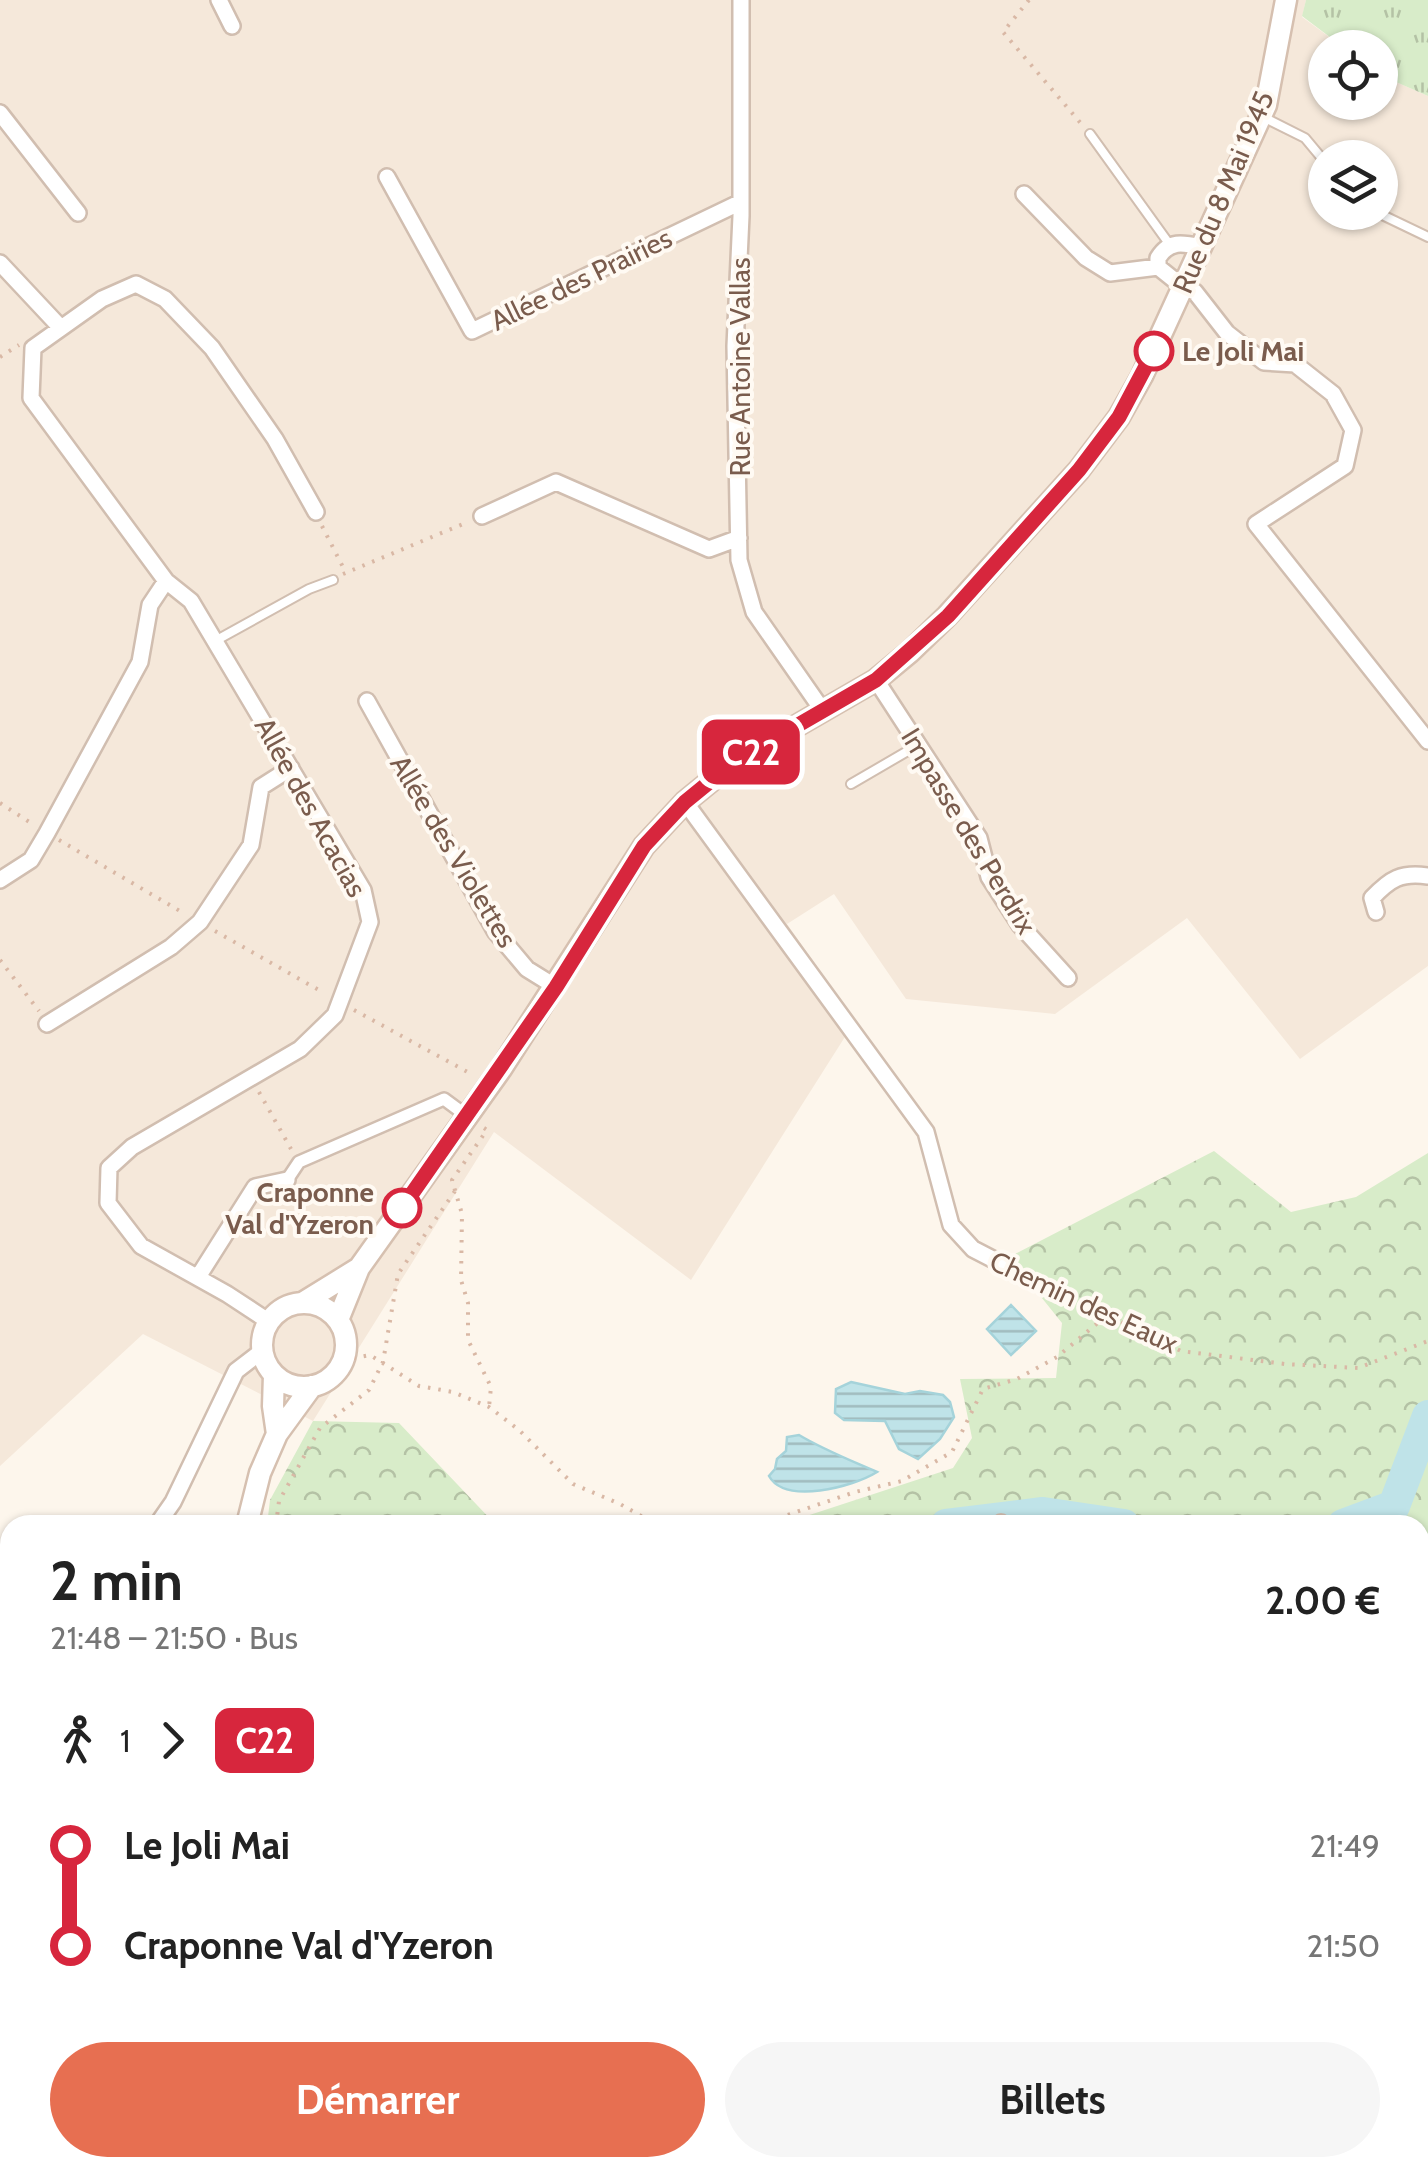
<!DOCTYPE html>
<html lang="fr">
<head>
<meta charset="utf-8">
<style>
	:root { --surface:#fff; --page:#f6f6f6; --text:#222; --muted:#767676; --accent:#e76f51 }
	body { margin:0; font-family:Cabin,sans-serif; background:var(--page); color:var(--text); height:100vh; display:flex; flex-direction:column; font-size:38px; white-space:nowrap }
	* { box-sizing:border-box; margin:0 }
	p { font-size:32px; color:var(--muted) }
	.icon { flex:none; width:55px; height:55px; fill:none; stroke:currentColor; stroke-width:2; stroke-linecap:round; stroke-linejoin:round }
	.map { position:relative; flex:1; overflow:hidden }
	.sheet { position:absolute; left:0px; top:1515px; width:1430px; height:662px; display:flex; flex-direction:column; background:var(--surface); border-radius:30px 30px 0 0; box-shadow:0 2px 8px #0004 }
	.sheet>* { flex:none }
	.badge { padding:0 20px; border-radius:15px; font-size:35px; line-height:65px }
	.fabs { position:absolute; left:1308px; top:30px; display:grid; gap:20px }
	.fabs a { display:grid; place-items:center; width:90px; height:90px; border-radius:50%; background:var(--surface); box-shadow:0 2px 8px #0004; font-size:50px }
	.map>.badge { position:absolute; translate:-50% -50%; box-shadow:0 0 0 5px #fff }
	.legs { display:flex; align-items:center; gap:15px; height:110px; padding:0 50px; font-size:32px }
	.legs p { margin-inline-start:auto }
	.overview { display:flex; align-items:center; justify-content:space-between; height:170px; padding:0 50px }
	h1 { font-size:55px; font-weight:800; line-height:75px }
	.primary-button { display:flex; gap:20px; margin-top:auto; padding:20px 50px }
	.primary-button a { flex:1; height:115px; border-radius:60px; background:var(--accent); color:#fff; font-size:40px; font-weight:800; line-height:115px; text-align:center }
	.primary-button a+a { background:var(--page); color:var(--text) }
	ul { padding:0 50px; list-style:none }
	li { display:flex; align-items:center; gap:35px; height:100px; font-size:38px }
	li i { display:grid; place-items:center; width:15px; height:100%; margin:0 12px; background:currentColor }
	li i::after { content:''; width:25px; height:25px; margin:-12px; border:8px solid; border-radius:50%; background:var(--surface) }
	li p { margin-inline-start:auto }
	li:first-child i { background:linear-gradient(#0000 50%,currentColor 0) }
	li:last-child i { background:linear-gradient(currentColor 50%,#0000 0) }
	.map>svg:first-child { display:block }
	.residential { fill:#f5e8da; fill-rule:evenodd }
	.grass { fill:url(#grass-tufts) }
	.forest { fill:url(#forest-crowns) }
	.water { fill:url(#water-rules); stroke:#a5d3da; stroke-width:2.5 }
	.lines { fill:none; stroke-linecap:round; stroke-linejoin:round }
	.river { stroke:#bfe3e8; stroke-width:32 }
	.service-casing { stroke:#d1beb0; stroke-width:12 }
	.pedestrian-casing { stroke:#d1beb0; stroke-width:16 }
	.minor-casing { stroke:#d1beb0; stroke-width:20 }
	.secondary-casing { stroke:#d6c0b0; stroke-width:25 }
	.path { stroke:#d9b8a5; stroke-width:4; stroke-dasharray:2.5 8; stroke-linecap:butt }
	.service { stroke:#fff; stroke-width:8 }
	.pedestrian { stroke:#fff; stroke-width:11 }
	.minor { stroke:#fff; stroke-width:15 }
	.secondary { stroke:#fff; stroke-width:20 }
	.line-1-casing { stroke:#fff; stroke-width:22 }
	.line-1 { stroke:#d7263d; stroke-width:15 }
	.stop-1-dot { fill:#fff; stroke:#d7263d; stroke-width:5 }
	.labels { text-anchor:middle; stroke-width:8; stroke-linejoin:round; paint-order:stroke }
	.street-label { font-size:28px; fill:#7a5c4d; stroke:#fffaf3 }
	.stop-label { font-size:28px; font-weight:bold; fill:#7a5c4d; stroke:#fffaf3; text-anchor:start }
</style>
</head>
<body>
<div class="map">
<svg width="1428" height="2177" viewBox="0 0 1428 2177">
	<defs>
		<pattern id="grass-tufts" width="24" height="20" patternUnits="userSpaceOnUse" patternTransform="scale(2.5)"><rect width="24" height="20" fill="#d8ecc9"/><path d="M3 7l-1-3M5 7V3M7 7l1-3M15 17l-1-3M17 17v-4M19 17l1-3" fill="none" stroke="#b4c2a5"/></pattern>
		<pattern id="forest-crowns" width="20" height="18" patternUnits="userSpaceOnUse" patternTransform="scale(2.5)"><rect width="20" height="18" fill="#d8ecc9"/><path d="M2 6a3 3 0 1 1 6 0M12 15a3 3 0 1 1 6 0" fill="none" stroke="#b4c2a5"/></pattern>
		<pattern id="water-rules" width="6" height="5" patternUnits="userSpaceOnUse" patternTransform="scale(2.5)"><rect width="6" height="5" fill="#bfe3e8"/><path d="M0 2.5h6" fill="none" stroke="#a0bbbe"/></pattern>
	</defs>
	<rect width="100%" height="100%" fill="#fdf6ec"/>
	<path class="residential" d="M0 0H1306L1302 17 1343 47 1325 48V102H1380V75L1428 96V966L1300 1059 1187 918 1055 1014 906 999 834 894 787 924 855 1021 691 1280 494 1132 313 1421 143 1334 0 1466ZM1325 158H1380V212H1325Z
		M117 2168H473L468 2177H108Z
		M635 2168H797L801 2177H631Z
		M933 2168H1299L1304 2177H938Z"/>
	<path class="grass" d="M1306 0H1428V96L1380 75V48L1343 47 1302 16Z"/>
	<path class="forest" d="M1214 1151 1291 1212 1356 1197 1428 1153V1857L1420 1858V1525H779L953 1468 972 1438 960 1379 1056 1378 1062 1323 1009 1257Z
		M313 1421 399 1423 496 1525H267L270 1500Z
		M1 2136 10 2138V2168H117L108 2177H0Z
		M473 2168H635L631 2177H468Z"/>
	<path class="water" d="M1011 1305 1036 1331 1011 1355 987 1329Z
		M851 1382 905 1394 920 1391 943 1395 950 1402 954 1417 940 1439 918 1459 899 1449 885 1421 844 1420 835 1413 836 1389Z
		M799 1435C824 1450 850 1460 877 1472 853 1487 785 1505 769 1476L775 1469 777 1459 786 1451 787 1437Z"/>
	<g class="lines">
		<path class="river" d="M946 1525 1043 1513 1124 1525
			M1343 1525 1394 1506 1428 1416
			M37 2177 47 2168"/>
		<g class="service-casing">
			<path id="service" d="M1261 116 1305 138 1325 162
				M1090 134 1170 245
				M1376 212 1428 237
				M215 641 309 589 333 580
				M851 784 918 745"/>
		</g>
		<g class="pedestrian-casing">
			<path id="pedestrian" d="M287 1180 299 1162 444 1099 467 1116"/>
		</g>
		<g class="minor-casing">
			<path id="minor" d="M219 0 232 26
				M741 0V216L735 346 739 560 754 612 823 711
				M0 113 78 213
				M387 177 472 331 741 202
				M1024 194 1086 258 1110 273 1158 267
				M1201 247C1183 243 1169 240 1158 258V267L1183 287 1195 292 1227 333 1264 362 1295 364 1333 394 1353 430 1345 466 1256 524 1428 741
				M0 263 61 328
				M482 516 556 482 709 549 739 538
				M876 680 979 838 989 877 1020 925 1068 978
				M367 701 495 931 527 969 556 987
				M685 802 926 1132 951 1225 973 1249 1002 1264
				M0 880 31 860 47 833 140 662 150 605 166 581
				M1376 912 1372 898C1390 879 1401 872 1428 876
				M47 1024 171 947 200 922 251 845 261 787 291 768
				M198 1277 255 1187 287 1180
				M268 1321 227 1294 141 1246 108 1203 109 1168 132 1147 300 1049 335 1015 370 922 363 890 191 601 166 581 31 398 33 348 102 299 136 284 165 299 212 348 275 439 316 512
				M157 1525 173 1502 236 1371 262 1351
				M999 1525 1001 1523
				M0 1708 10 1701
				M784 2168 789 2177
				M1074 2168 1080 2177"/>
		</g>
		<g class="secondary-casing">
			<path id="secondary" d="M304 1302 359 1268
				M262 1345a42 42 0 1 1 84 0a42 42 0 1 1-84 0Z
				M338 1320 359 1268 501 1069 644 846 685 802 734 762 876 680 910 652 947 616 1079 470 1119 417 1142 376 1266 105 1286 0
				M274 1375 273 1406 277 1434
				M247 1525 260 1473 277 1434 312 1386
				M357 2177 359 2168"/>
		</g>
		<path class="path" d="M1029 0 1003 32 1084 127
			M0 357 19 345
			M322 526 345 571
			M343 574 468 522
			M0 803 34 825
			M59 840 185 914
			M215 931 324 993
			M0 960 39 1011
			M354 1010 473 1075
			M259 1092 291 1149
			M484 1128 487 1130 452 1180 462 1214 461 1280 468 1303V1340L491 1387 489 1407
			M1017 1272 1181 1351 1285 1364 1358 1368 1428 1341
			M343 1360 370 1355 419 1386 453 1392 489 1407 519 1430 573 1484 620 1504 657 1525
			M276 1525 279 1501 320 1428 369 1390 383 1362 398 1274 455 1191
			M758 1525 855 1492 902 1481 952 1452 983 1389 1017 1379 1057 1357 1106 1316"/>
		<use href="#service" class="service"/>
		<use href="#pedestrian" class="pedestrian"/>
		<use href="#minor" class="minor"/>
		<use href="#secondary" class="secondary"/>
	</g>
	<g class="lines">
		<g class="line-1-casing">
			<path id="line-1" d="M402 1208 556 987 644 846 685 802 734 762 876 680 948 616 1079 470 1119 417 1154 351"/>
		</g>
		<use href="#line-1" class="line-1"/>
	</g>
	<g class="stop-1-dot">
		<circle cx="1154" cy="351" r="18"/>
		<circle cx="402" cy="1208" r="18"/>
	</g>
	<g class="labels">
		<g class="street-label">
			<text transform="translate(1223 192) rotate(-67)" y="10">Rue du 8 Mai 1945</text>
			<text transform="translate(581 279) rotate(-26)" y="10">Allée des Prairies</text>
			<text transform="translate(740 367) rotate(-90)" y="10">Rue Antoine Vallas</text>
			<text transform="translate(311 807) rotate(61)" y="10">Allée des Acacias</text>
			<text transform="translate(969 831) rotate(59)" y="10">Impasse des Perdrix</text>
			<text transform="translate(454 851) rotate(59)" y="10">Allée des Violettes</text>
			<text transform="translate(1084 1302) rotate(25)" y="10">Chemin des Eaux</text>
		</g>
		<g class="stop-label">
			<text x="1182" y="361">Le Joli Mai</text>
			<text x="374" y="1202" text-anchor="end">Craponne<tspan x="374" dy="32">Val d'Yzeron</tspan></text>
		</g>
	</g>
</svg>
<div class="fabs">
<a><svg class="icon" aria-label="locate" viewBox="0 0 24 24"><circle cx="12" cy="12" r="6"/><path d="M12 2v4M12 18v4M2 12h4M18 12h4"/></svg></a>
<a><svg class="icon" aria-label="layers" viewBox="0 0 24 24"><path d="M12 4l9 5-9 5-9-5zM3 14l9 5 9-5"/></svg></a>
</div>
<b class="badge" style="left:751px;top:752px;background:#d7263d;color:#fff">C22</b>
<section class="sheet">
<div class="overview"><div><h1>2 min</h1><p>21:48 – 21:50 · Bus</p></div><b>2.00 €</b></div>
<div class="legs"><svg class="icon" aria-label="walk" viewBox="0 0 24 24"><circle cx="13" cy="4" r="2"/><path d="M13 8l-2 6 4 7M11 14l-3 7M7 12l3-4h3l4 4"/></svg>1<svg class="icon" aria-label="forward" viewBox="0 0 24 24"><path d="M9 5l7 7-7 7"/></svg><b class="badge" style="background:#d7263d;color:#fff">C22</b></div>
<ul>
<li><i style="color:#d7263d"></i><b>Le Joli Mai</b><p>21:49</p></li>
<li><i style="color:#d7263d"></i><b>Craponne Val d'Yzeron</b><p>21:50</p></li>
</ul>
<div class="primary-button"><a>Démarrer</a><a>Billets</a></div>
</section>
</div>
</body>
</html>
